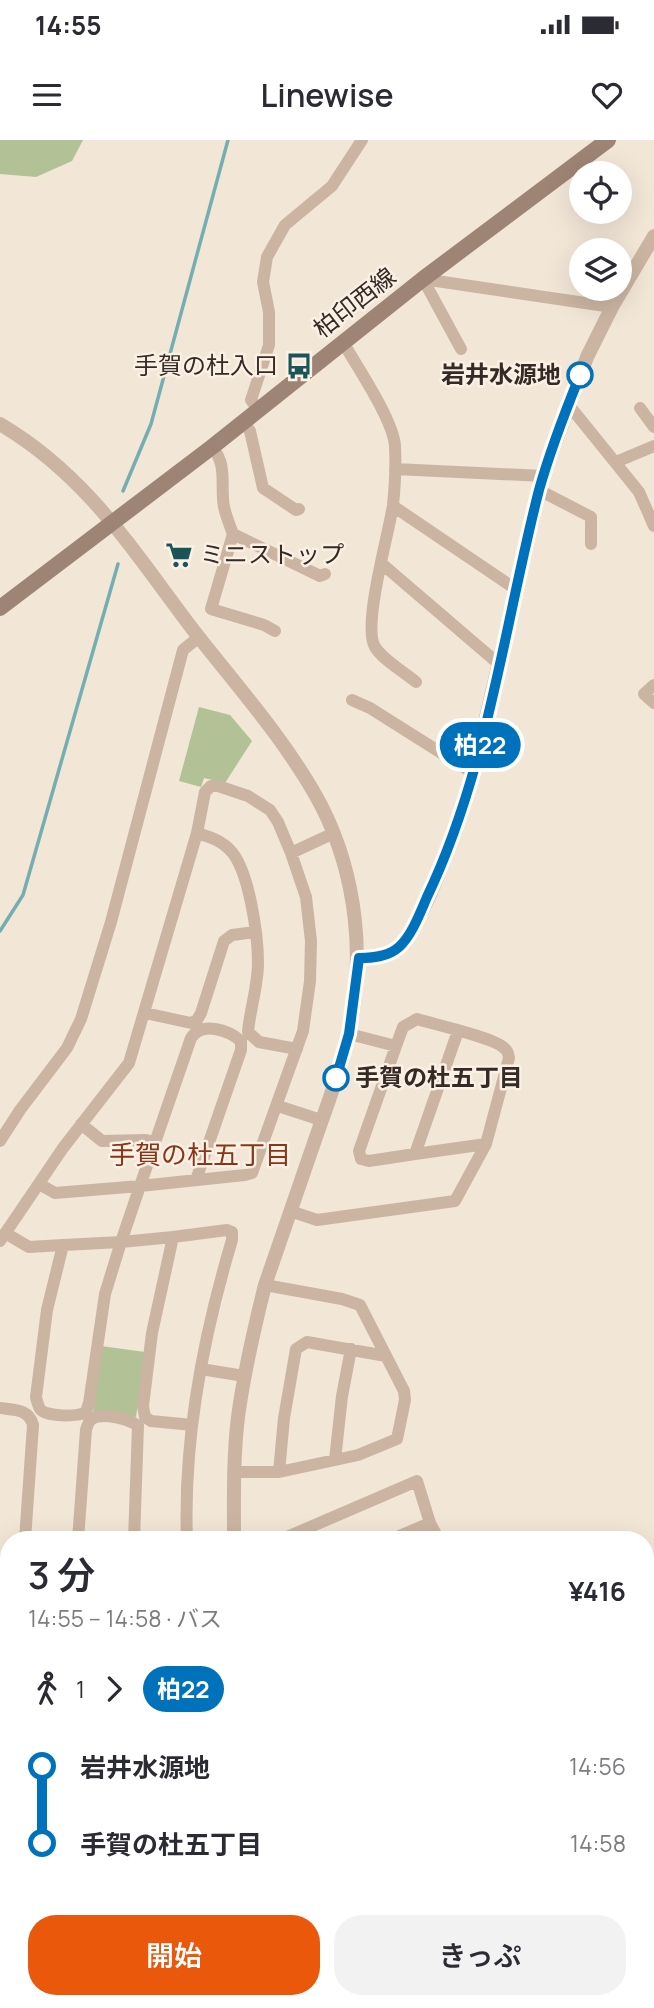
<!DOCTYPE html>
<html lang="ja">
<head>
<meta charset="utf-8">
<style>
	:root { --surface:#fff; --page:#f2f2f3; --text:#2b2b33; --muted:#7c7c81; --accent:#ea580c }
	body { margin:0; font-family:Manrope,"Noto Sans JP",sans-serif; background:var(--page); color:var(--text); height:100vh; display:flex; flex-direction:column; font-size:26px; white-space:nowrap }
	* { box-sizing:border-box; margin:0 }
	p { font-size:23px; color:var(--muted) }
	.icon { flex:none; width:38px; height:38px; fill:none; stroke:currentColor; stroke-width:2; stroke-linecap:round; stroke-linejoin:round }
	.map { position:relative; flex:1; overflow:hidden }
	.details { position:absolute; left:0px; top:1391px; width:654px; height:478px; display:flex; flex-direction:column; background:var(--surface); border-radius:28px 28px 0 0; box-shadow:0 7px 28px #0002 }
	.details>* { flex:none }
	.badge { padding:0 14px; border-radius:23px; font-size:24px; line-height:46px }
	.tools { position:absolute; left:569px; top:21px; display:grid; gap:14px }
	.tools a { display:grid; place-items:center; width:63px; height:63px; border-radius:50%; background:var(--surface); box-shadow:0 7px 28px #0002; font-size:35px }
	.map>.badge { position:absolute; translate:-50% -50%; box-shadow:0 0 0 4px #fff }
	.legs { display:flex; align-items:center; gap:10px; height:77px; padding:0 28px; font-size:23px }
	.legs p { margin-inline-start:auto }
	.summary { display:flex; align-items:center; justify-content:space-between; height:119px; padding:0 28px }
	h1 { font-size:38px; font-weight:600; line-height:52px }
	.button { display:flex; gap:14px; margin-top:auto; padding:14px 28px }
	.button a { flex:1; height:80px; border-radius:28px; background:var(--accent); color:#fff; font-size:28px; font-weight:600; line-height:80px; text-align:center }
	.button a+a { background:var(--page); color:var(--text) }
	ul { padding:0 28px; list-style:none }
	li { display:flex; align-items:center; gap:24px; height:77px; font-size:26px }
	li i { display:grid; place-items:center; width:10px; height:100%; margin:0 9px; background:currentColor }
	li i::after { content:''; width:18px; height:18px; margin:-9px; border:5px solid; border-radius:50%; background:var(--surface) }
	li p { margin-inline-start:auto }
	li:first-child i { background:linear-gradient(#0000 50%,currentColor 0) }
	li:last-child i { background:linear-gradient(currentColor 50%,#0000 0) }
	.status { display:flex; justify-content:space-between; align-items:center; height:49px; padding:0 35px; background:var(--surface); direction:ltr }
	.status svg { height:19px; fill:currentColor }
	header { display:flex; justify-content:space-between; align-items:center; height:91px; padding:0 28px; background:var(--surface); font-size:32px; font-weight:600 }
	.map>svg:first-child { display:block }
	.green { fill:#b3c296 }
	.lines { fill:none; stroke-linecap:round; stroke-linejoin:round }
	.stream { stroke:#74aeb1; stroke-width:3.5 }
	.minor { stroke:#cbb5a2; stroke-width:12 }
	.tertiary { stroke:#cbb5a2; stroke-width:14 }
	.secondary { stroke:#9e8474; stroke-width:16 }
	.line-1-casing { stroke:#fff; stroke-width:16 }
	.line-1 { stroke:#0072bc; stroke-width:10 }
	.stop-1-dot { fill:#fff; stroke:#0072bc; stroke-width:3.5 }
	.labels { text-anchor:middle; stroke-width:5; stroke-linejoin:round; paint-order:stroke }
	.street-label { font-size:24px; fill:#352a25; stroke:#faf0e3 }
	.poi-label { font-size:24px; fill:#352a25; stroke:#faf0e3; text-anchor:end }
	.stop-label { font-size:24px; font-weight:bold; fill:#352a25; stroke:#faf0e3; text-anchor:end }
	.neighbourhood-label { font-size:26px; fill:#88351a; stroke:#faf0e3 }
</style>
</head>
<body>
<div class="status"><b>14:55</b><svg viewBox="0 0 49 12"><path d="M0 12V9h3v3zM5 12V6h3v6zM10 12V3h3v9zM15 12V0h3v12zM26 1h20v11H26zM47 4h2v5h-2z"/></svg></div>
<header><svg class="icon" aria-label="menu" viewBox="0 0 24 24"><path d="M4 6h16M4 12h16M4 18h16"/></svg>Linewise<svg class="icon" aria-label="heart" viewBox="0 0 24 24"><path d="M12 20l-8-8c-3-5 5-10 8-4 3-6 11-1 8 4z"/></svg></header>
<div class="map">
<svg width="654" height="1868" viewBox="0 0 654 1868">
	<rect width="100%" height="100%" fill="#f2e6d7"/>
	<path class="green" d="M0 0H83L72 21 36 37 0 34Z
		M199 567 230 575 252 601 225 643 204 638 201 647 179 641Z
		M101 1206 145 1212 136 1277 93 1273Z"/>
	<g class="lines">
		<path class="stream" d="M123 351 151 284 228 0
			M0 791 23 755 118 424"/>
		<path class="minor" d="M423 139 612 167
			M423 139 461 209
			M343 202C357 227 393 279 395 306 396 325 395 346 393 365 389 393 362 486 375 507 383 520 404 532 416 542
			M568 264 639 352 654 386
			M640 268 654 287
			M258 269 251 260 269 205V172L263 142 267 117 285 85 332 46 362 0
			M243 282 250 291 263 348 296 370 299 369
			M212 307C228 325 220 345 224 367 226 376 230 386 233 394L320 436 325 434
			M616 322 654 306
			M395 329 543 336
			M539 350 591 377V404
			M393 366 517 450
			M233 394 211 469 264 485 275 491
			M381 423 500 525
			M654 545 644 554 654 563
			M352 560 370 568 473 633
			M197 693C209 697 221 700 230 710 249 729 258 795 258 823 258 846 250 869 248 892L259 902 297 909
			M291 713 334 693
			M145 873 191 883 197 880 201 873 224 801 232 795 255 792
			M349 894 396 906 403 887 417 879C433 884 495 898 504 908 508 911 508 913 509 918L486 1004 415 1014 458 891
			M396 906 359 1011 361 1019 369 1021 415 1014
			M278 966 321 980
			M81 984 102 1001 146 1000 155 1003
			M0 1001 20 970 67 908 81 879 111 782 183 510 199 497
			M39 1044 55 1053 140 1046 121 1102 173 1097
			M290 1071 317 1080 455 1061 486 1004
			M5 1093 29 1107 63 1105 47 1170 36 1257C36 1258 39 1268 40 1269 46 1277 78 1277 86 1272L89 1263 105 1154 121 1102 63 1105
			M0 1101 63 1008 129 923 197 693 205 652 211 646H218L248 656 270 670 278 682 291 713 306 757 311 801 310 841 303 891 252 1033 245 1035 140 1046 191 898C202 881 228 890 241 901V910L196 1040
			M265 1145 342 1159 360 1165 404 1251 405 1260 397 1299 358 1315 335 1320 342 1256 351 1209
			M201 1229 244 1236
			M0 1268C15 1270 29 1269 33 1285L25 1400
			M234 1332H279L335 1320
			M279 1332 284 1278 296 1209 307 1202 386 1216
			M78 1400 86 1290C87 1286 88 1282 92 1279 102 1272 130 1279 138 1286L134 1400
			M187 1400C183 1298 203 1197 232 1100V1092L227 1090 173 1097 152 1193 143 1266 145 1277 151 1281 192 1285
			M280 1400 417 1341 430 1383 439 1400
			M390 1400 430 1383
			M0 1464 9 1462
			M0 1526 9 1522
			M0 1580 9 1576
			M646 1583 654 1580
			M0 1646 2 1664 0 1682
			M0 1750 9 1752
			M0 1783 9 1786
			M0 1815 9 1818
			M217 1860 219 1868
			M267 1860 268 1868
			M316 1860 317 1868
			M14 1868 18 1860
			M115 1868 118 1860
			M175 1868 179 1860"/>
		<path class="tertiary" d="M0 284C88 336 133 411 194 491 237 546 289 604 322 667 357 737 365 817 349 894 341 930 327 965 315 1000 298 1048 282 1097 265 1145 254 1189 244 1232 238 1277 233 1318 234 1359 234 1400
			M359 818C371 817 385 817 395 810 423 792 464 668 473 633L543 336 587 217 612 167 654 96
			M64 1868 68 1860"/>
		<path class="secondary" d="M0 468 212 307 423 139 608 0"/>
	</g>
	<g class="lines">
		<g class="line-1-casing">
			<path id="line-1" d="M336 938 349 894 359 818C372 818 388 817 399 807 412 795 420 773 427 757 488 629 504 486 539 350 550 311 565 272 580 235"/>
		</g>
		<use href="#line-1" class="line-1"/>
	</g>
	<defs>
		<g id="bus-bare" transform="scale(2.1)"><path d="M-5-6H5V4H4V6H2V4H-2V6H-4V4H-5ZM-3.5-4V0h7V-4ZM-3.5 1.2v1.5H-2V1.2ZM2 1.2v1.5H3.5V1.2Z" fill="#195458" stroke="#faf0e3" stroke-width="2.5" paint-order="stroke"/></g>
		<g id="supermarket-bare" transform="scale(2.1)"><path d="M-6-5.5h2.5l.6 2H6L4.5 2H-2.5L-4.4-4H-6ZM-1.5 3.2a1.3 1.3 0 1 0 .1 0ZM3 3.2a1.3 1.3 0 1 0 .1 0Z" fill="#195458" stroke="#faf0e3" stroke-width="2.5" paint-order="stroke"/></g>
	</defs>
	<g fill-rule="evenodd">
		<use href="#bus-bare" x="299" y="226"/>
		<use href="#supermarket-bare" x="179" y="415"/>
	</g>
	<g class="stop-1-dot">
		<circle cx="580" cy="235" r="12"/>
		<circle cx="336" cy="938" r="12"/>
	</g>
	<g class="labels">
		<g class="street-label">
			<text transform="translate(355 163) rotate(-38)" y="8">柏印西線</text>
		</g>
		<g class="poi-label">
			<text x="278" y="234">手賀の杜入口</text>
			<text x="200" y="423" text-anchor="start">ミニストップ</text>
		</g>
		<g class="stop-label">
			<text x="561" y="243">岩井水源地</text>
			<text x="355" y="946" text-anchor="start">手賀の杜五丁目</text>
		</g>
		<g class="neighbourhood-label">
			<text x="200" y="1024">手賀の杜五丁目</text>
		</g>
	</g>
</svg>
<div class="tools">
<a><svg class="icon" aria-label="locate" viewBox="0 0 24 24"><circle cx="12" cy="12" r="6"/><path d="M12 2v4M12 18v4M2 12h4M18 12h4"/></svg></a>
<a><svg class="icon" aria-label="layers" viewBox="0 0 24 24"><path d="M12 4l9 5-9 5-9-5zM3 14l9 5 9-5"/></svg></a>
</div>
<b class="badge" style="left:480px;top:605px;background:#0072bc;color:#fff">柏22</b>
<section class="details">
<div class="summary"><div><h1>3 分</h1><p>14:55 – 14:58 · バス</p></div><b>¥416</b></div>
<div class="legs"><svg class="icon" aria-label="walk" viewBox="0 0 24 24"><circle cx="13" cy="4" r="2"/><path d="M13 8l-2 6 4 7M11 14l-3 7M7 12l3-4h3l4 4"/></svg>1<svg class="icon" aria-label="forward" viewBox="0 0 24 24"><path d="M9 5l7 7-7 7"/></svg><b class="badge" style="background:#0072bc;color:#fff">柏22</b></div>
<ul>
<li><i style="color:#0072bc"></i><b>岩井水源地</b><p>14:56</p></li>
<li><i style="color:#0072bc"></i><b>手賀の杜五丁目</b><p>14:58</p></li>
</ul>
<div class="button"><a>開始</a><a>きっぷ</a></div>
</section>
</div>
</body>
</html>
